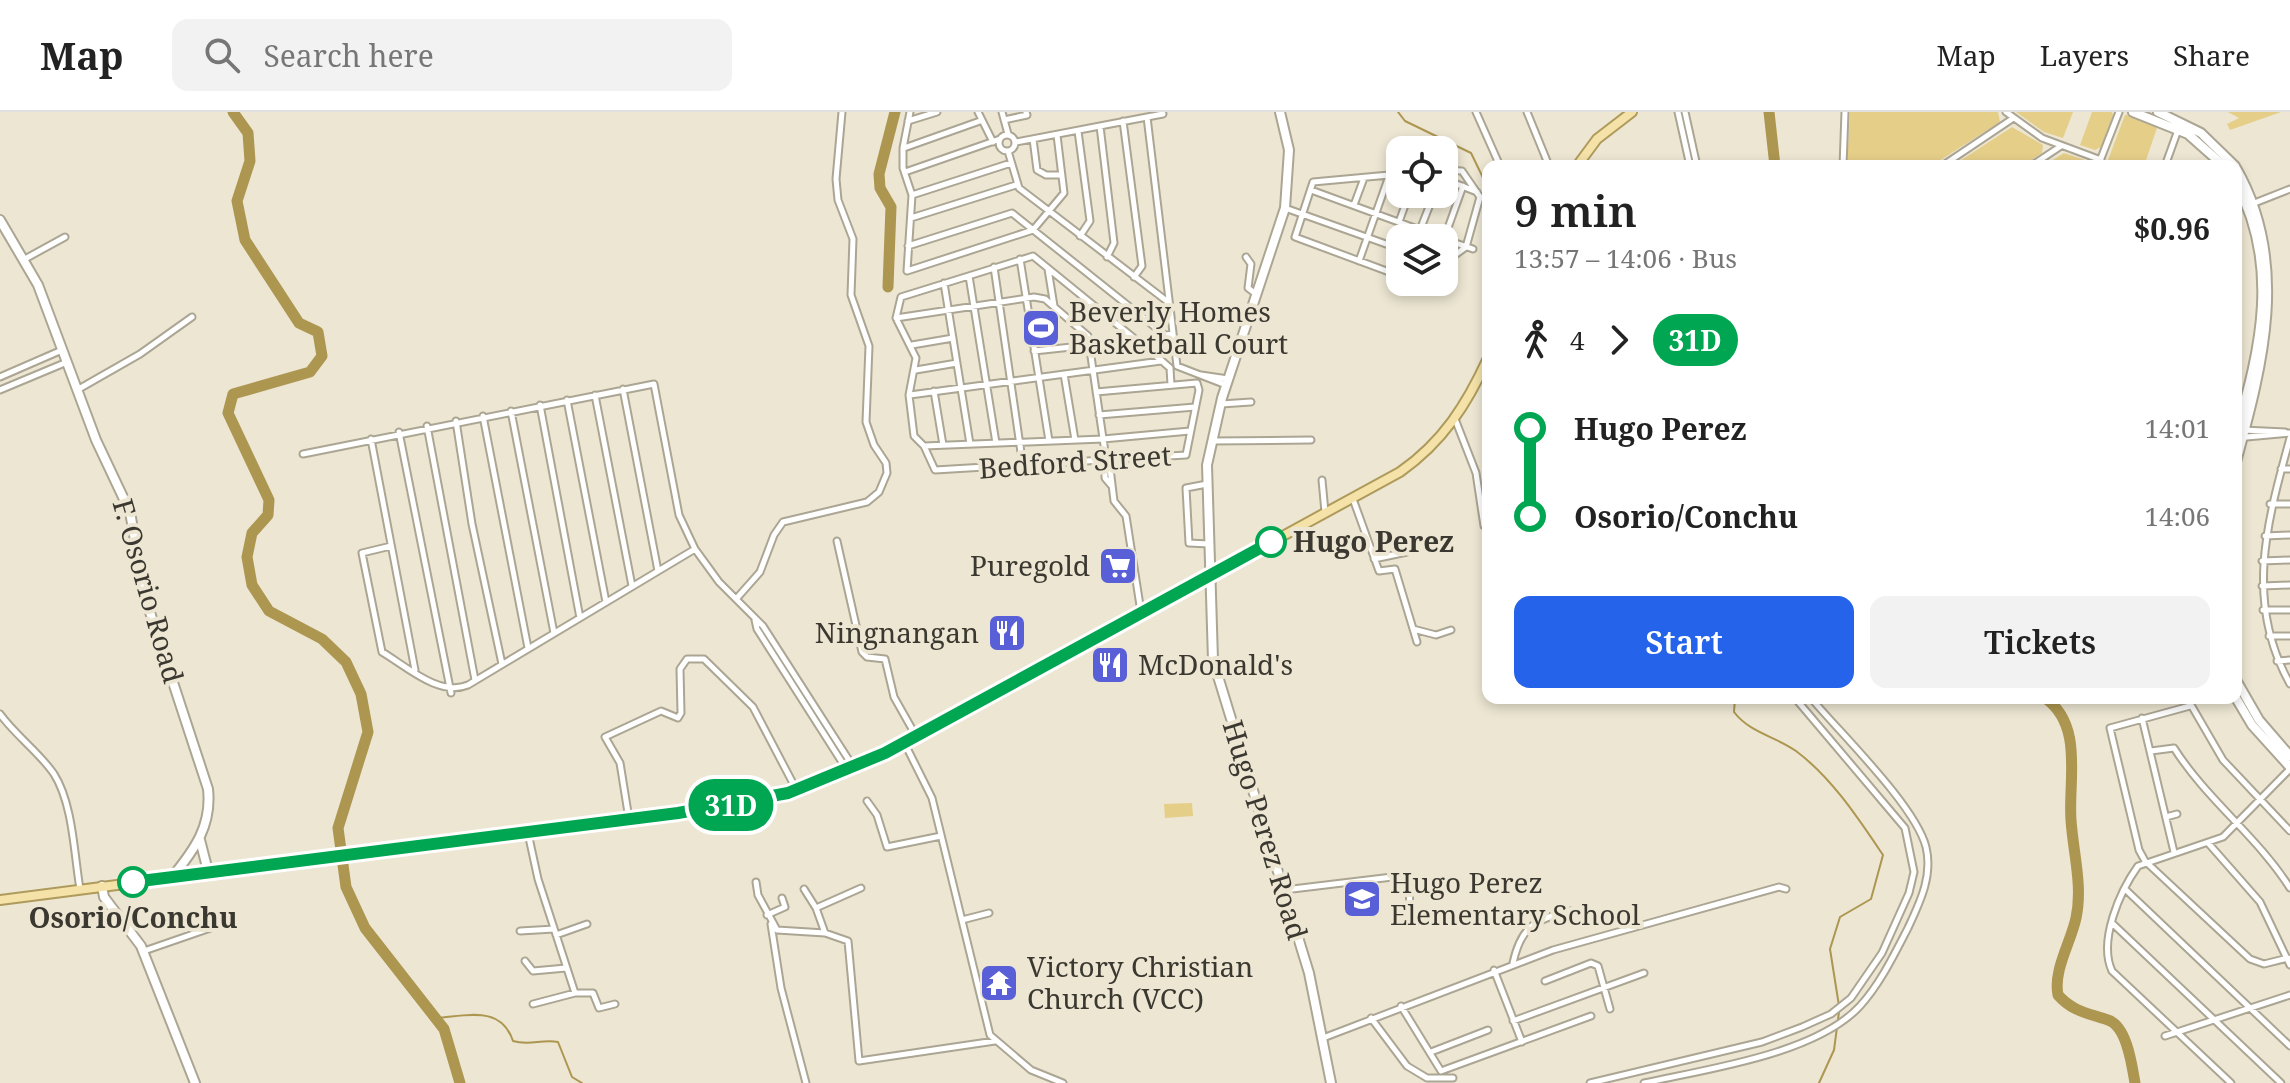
<!DOCTYPE html>
<html lang="en">
<head>
<meta charset="utf-8">
<style>
	:root { --surface:#fff; --page:#f2f2f2; --text:#222; --muted:#767676; --line:#e0e0e0; --accent:#2563eb }
	body { margin:0; font-family:"Noto Serif",serif; background:var(--page); color:var(--text); height:100vh; display:flex; flex-direction:column; font-size:30px; white-space:nowrap }
	* { box-sizing:border-box; margin:0 }
	p { font-size:26px; color:var(--muted) }
	.icon { flex:none; width:44px; height:44px; fill:none; stroke:currentColor; stroke-width:2; stroke-linecap:round; stroke-linejoin:round }
	.map { position:relative; flex:1; overflow:hidden }
	.details { position:absolute; left:1482px; top:48px; width:760px; height:544px; display:flex; flex-direction:column; background:var(--surface); border-radius:16px; box-shadow:0 4px 12px #0003 }
	.details>* { flex:none }
	.badge { padding:0 16px; border-radius:26px; font-size:28px; line-height:52px }
	.controls { position:absolute; left:1386px; top:24px; display:grid; gap:16px }
	.controls a { display:grid; place-items:center; width:72px; height:72px; border-radius:16px; background:var(--surface); box-shadow:0 4px 12px #0003; font-size:40px }
	.map>.badge { position:absolute; translate:-50% -50%; box-shadow:0 0 0 4px #fff }
	.legs { display:flex; align-items:center; gap:12px; height:88px; padding:0 32px; font-size:26px }
	.legs p { margin-inline-start:auto }
	.headline { display:flex; align-items:center; justify-content:space-between; height:136px; padding:0 32px }
	h1 { font-size:44px; font-weight:600; line-height:60px }
	.primary-button { display:flex; gap:16px; margin-top:auto; padding:16px 32px }
	.primary-button a { flex:1; height:92px; border-radius:16px; background:var(--accent); color:#fff; font-size:32px; font-weight:600; line-height:92px; text-align:center }
	.primary-button a+a { background:var(--page); color:var(--text) }
	ul { padding:0 32px; list-style:none }
	li { display:flex; align-items:center; gap:28px; height:88px; font-size:30px }
	li i { display:grid; place-items:center; width:12px; height:100%; margin:0 10px; background:currentColor }
	li i::after { content:''; width:20px; height:20px; margin:-10px; border:6px solid; border-radius:50%; background:var(--surface) }
	li p { margin-inline-start:auto }
	li:first-child i { background:linear-gradient(#0000 50%,currentColor 0) }
	li:last-child i { background:linear-gradient(currentColor 50%,#0000 0) }
	header { display:flex; align-items:center; gap:48px; box-sizing:border-box; height:112px; padding:0 40px; background:var(--surface); border-bottom:2px solid var(--line) }
	header strong { font-size:38px }
	nav { display:flex; gap:44px; margin-inline-start:auto; font-size:28px }
	.search { width:560px; height:72px; background:var(--page); display:flex; align-items:center; gap:20px; box-sizing:border-box; padding:0 28px; border-radius:16px; color:var(--muted); font-size:30px }
	.map>svg:first-child { display:block }
	.green { fill:#e5ce88 }
	.lines { fill:none; stroke-linecap:round; stroke-linejoin:round }
	.stream { stroke:#ac9650; stroke-width:2 }
	.river { stroke:#ac9650; stroke-width:11 }
	.street-casing { stroke:#aba593; stroke-width:9 }
	.secondary-casing { stroke:#aba593; stroke-width:12 }
	.primary-casing { stroke:#ae9a5a; stroke-width:12 }
	.street { stroke:#fff; stroke-width:5 }
	.secondary { stroke:#fff; stroke-width:8 }
	.primary { stroke:#f4e2a9; stroke-width:8 }
	.line-1-casing { stroke:#fff; stroke-width:18 }
	.line-1 { stroke:#00a651; stroke-width:12 }
	.stop-1-dot { fill:#fff; stroke:#00a651; stroke-width:4 }
	.labels { text-anchor:middle; stroke-width:8; stroke-linejoin:round; paint-order:stroke }
	.poi-label { font-size:28px; fill:#3a3830; stroke:#ede6d3; text-anchor:start }
	.street-label { font-size:28px; fill:#3a3830; stroke:#ede6d3 }
	.stop-label { font-size:28px; font-weight:bold; fill:#3a3830; stroke:#ede6d3; text-anchor:start }
</style>
</head>
<body>
<header>
<strong>Map</strong>
<div class="search"><svg class="icon" aria-label="search" viewBox="0 0 24 24"><circle cx="10" cy="10" r="6"/><path d="M15 15l6 6"/></svg>Search here</div>
<nav><a>Map</a><a>Layers</a><a>Share</a></nav>
</header>
<div class="map">
<svg width="2290" height="971" viewBox="0 0 2290 971">
	<rect width="100%" height="100%" fill="#ede6d3"/>
	<path class="green" d="M1850 0H1998L2000 10 1931 54H1847Z
		M2016 0H2073L2063 26 2044 20Z
		M2092 0H2112L2113 3 2101 35 2095 38 2080 33Z
		M2228 0H2281L2230 18 2227 12 2239 6Z
		M2129 2 2158 13 2144 54H2124L2108 48 2125 3Z
		M2012 15 2043 33 2042 41 2022 54H1952Z
		M2064 41 2091 50 2093 54H2043Z
		M1047 201 1051 230 1036 232 1032 203Z
		M1192 691 1193 704 1165 706 1164 692Z"/>
	<g class="lines">
		<path class="stream" d="M1398 0 1405 9 1471 41 1488 76
			M1735 586 1734 600C1750 621 1775 624 1796 639 1832 666 1858 706 1883 743L1871 787 1840 805 1830 837 1839 894
			M436 906C467 904 501 893 513 929 529 934 542 927 558 930L572 965 582 971
			M1819 971 1834 938 1839 900"/>
		<path class="river" d="M233 0 248 21 250 49 237 89 245 128 299 211 318 220 322 244 310 260 233 282 228 301 269 388 268 403 252 421 247 445 252 473 269 499 322 527 346 550 361 582 368 620 338 716 346 775 365 816 444 917 460 971
			M1769 0 1775 54
			M888 175 891 95 880 76 879 62 895 0
			M2045 586C2084 613 2068 669 2071 708 2073 740 2083 774 2076 806 2071 830 2053 858 2058 883 2073 900 2088 901 2108 908 2127 914 2132 954 2135 971"/>
		<g class="street-casing">
			<path id="street" d="M910 0 903 36V56L912 83 907 159 1033 118 1064 81 1057 23
				M978 0 993 30
				M1002 0 1008 22
				M1476 0 1500 54
				M1527 0 1549 54
				M1678 0 1690 54
				M1685 0 1697 54
				M2006 0 2042 26 2101 48
				M1147 5 1163 2
				M1004 8 1027 3 1026 0
				M908 9 937 0
				M1123 9 1142 154 1134 165
				M1100 14 1114 131 1107 145
				M1078 19 1090 109 1080 124
				M999 31a8 8 0 1 1 16 0a8 8 0 1 1-16 0Z
				M1033 27 1037 58 1046 63H1061
				M1016 30 1147 5 1177 254 1226 273
				M904 36 980 9
				M1008 39 1019 76 1168 190
				M1843 54 1845 0
				M1942 54 2012 7
				M2031 54 2061 34
				M2098 54 2119 0
				M2165 54 2178 18
				M1444 58 1462 59 1480 85 1466 135 1444 151
				M905 60 1000 27
				M1400 62 1313 70 1295 125 1400 164
				M1444 67 1477 80
				M1311 78 1442 126
				M912 83 1011 51
				M2252 92 2290 77
				M1354 93 1364 66
				M1285 96 1400 137
				M911 106 1016 73
				M1399 110 1409 82
				M1420 118 1434 82
				M1444 127 1463 74
				M1444 127 1473 137
				M908 134 1012 101 1165 223 1173 222
				M1246 145 1251 152 1248 176 1256 182
				M1020 147 1049 329
				M23 148 65 125
				M1359 149 1389 64
				M994 155 1023 354
				M1048 157 1054 194
				M969 164 996 331
				M1416 170H1420
				M944 171 970 332
				M896 206 916 246 909 283 914 324 924 334 935 358 1186 343 1199 278 1197 271 1096 280
				M896 206 1034 185 1045 187 1088 224 1105 340V366L1111 373
				M896 206 901 185 1033 144 1162 249 1170 256 1171 273
				M912 233 953 226
				M1034 239 1137 228
				M916 258 957 251
				M1064 262 1075 328
				M1201 263 1228 267
				M0 265 62 238
				M623 277 658 459
				M0 278 67 250
				M77 278 140 242 192 205
				M934 279 943 333
				M595 283 632 474
				M910 283 1161 249
				M567 288 606 490
				M1221 292 1251 290
				M540 293 580 506
				M511 299 554 521
				M1099 303 1195 295
				M483 304 528 536
				M1455 307 1476 361 1484 414
				M456 309 472 412 502 552
				M427 314 475 568
				M2243 318 2285 320
				M399 320 451 581
				M2236 326 2290 321
				M2290 326C2267 410 2244 490 2290 572
				M371 327 415 558
				M1212 329 1311 328
				M924 334 1103 327 1190 319
				M303 342 654 272 679 403 695 437 719 470 763 514 854 656
				M1109 348 1114 389 1126 404 1141 500
				M2281 357H2290
				M1322 368 1325 400
				M1207 372 1186 376 1189 431 1209 432
				M1353 387 1379 459 1395 457 1417 530
				M2270 392H2290
				M2265 424 2290 423
				M837 429 862 540 867 545 885 547 894 585 916 624
				M391 434 362 441 382 540C406 554 439 585 468 573L695 437
				M1374 447 1407 440
				M2262 449 2290 448
				M2262 474 2290 473
				M737 486 760 460 774 423 783 410 867 390 879 380 887 361 886 351 874 333 866 310 869 234 851 183 853 127 838 88 836 67 842 0
				M2263 498H2290
				M755 508 757 517 847 658
				M1413 517 1436 523 1451 518
				M2269 524H2290
				M2277 549 2290 548
				M2187 586 2223 648 2290 719
				M2190 594 2110 616 2139 738 2145 749 2250 847 2264 852 2288 846
				M0 602C16 624 39 640 54 662 73 692 74 742 80 777
				M2142 606 2174 740
				M905 632 932 686 990 923 1031 958 1063 971
				M2151 639 2174 636C2207 688 2257 724 2290 776
				M867 689 877 703 887 735 941 724
				M2166 705 2177 702
				M629 707 620 651 605 625 661 599 678 606 681 601 680 557 687 547H704L753 595 796 677
				M528 721 538 767 575 881H593L599 896 615 892
				M2209 732 2260 790 2290 853
				M756 770 758 783 777 818 825 821 848 829 859 949 995 929
				M804 777 816 796
				M1284 778 1409 763 1410 805
				M2126 778 2290 934
				M767 803 785 795 782 786
				M962 808 989 801
				M2112 811 2281 971
				M771 812 781 876 806 971
				M520 819 554 817
				M825 821 816 796 861 776
				M556 823 587 812
				M144 839 225 811
				M525 849 533 859 566 856
				M1513 851C1521 814 1535 807 1571 799
				M1494 858 1522 930
				M1545 869 1591 851 1598 854 1610 897
				M533 892 575 881
				M1401 894 1441 959 1591 904
				M1371 906 1407 954 1427 966H1453
				M1513 909 1644 861
				M2165 924 2290 883
				M1323 926 1553 838 1779 775 1786 777
				M1431 940 1488 918
				M1590 971 1762 930 1802 915 1831 902 1851 886 1882 841 1909 781 1914 760 1905 716 1795 586
				M1644 971C1707 957 1816 942 1860 894 1880 872 1894 843 1908 816 1920 790 1933 764 1926 735 1915 693 1840 621 1811 586
				M2231 971 2112 859C2098 829 2120 779 2138 754L2223 725 2290 657"/>
		</g>
		<g class="secondary-casing">
			<path id="secondary" d="M1280 0 1289 38 1285 96 1222 286 1207 353 1213 548 1309 861 1331 971
				M2133 0 2188 22 2224 54
				M2158 0 2201 21 2235 54
				M2236 56C2290 150 2263 252 2236 350
				M2236 71C2280 152 2261 237 2236 320
				M0 108 38 173 96 328 130 400 145 485 208 677C212 713 195 737 173 764
				M2236 568 2259 608 2290 644
				M2236 586 2252 613 2290 655
				M200 728 208 759
				M102 774 104 785 141 834 195 971"/>
		</g>
		<g class="primary-casing">
			<path id="primary" d="M1577 54 1597 27 1632 0
				M0 788 716 696C782 685 841 664 900 633L1400 360C1443 330 1467 292 1488 246"/>
		</g>
		<use href="#street" class="street"/>
		<use href="#secondary" class="secondary"/>
		<use href="#primary" class="primary"/>
	</g>
	<g class="lines">
		<g class="line-1-casing">
			<path id="line-1" d="M133 770 678 701 788 681 885 641 1271 430"/>
		</g>
		<use href="#line-1" class="line-1"/>
	</g>
	<defs>
		<g id="stadium-square" transform="scale(2)"><rect x="-9" y="-9" width="18" height="18" rx="4" fill="#595fd6" stroke="#ede6d3"/><path d="M0-5a6.5 5 0 1 0 0 10a6.5 5 0 1 0 0-10ZM-3.5-1.8h7v3.6h-7Z" fill="#fff"/></g>
		<g id="supermarket-square" transform="scale(2)"><rect x="-9" y="-9" width="18" height="18" rx="4" fill="#595fd6" stroke="#ede6d3"/><path d="M-6-5.5h2.5l.6 2H6L4.5 2H-2.5L-4.4-4H-6ZM-1.5 3.2a1.3 1.3 0 1 0 .1 0ZM3 3.2a1.3 1.3 0 1 0 .1 0Z" fill="#fff"/></g>
		<g id="restaurant-square" transform="scale(2)"><rect x="-9" y="-9" width="18" height="18" rx="4" fill="#595fd6" stroke="#ede6d3"/><path d="M-5-6h1v4h1v-4h1v4h1v-4h1v5L-1.5 .5V6h-2V.5L-5-1ZM5-6V6H3V1.5H1.5Q1.5-4 5-6Z" fill="#fff"/></g>
		<g id="school-square" transform="scale(2)"><rect x="-9" y="-9" width="18" height="18" rx="4" fill="#595fd6" stroke="#ede6d3"/><path d="M0-5L7-2L0 1L-7-2ZM-4 1L0 2.5L4 1V4Q0 6-4 4Z" fill="#fff"/></g>
		<g id="temple-square" transform="scale(2)"><rect x="-9" y="-9" width="18" height="18" rx="4" fill="#595fd6" stroke="#ede6d3"/><path d="M0-6L5-2H3V0L6.5 2.5H4V6H1.5V3h-3V6H-4V2.5H-6.5L-3 0V-2H-5Z" fill="#fff"/></g>
	</defs>
	<g fill-rule="evenodd">
		<use href="#stadium-square" x="1041" y="216"/>
		<use href="#supermarket-square" x="1118" y="454"/>
		<use href="#restaurant-square" x="1007" y="521"/>
		<use href="#restaurant-square" x="1110" y="553"/>
		<use href="#school-square" x="1362" y="787"/>
		<use href="#temple-square" x="999" y="871"/>
	</g>
	<g class="stop-1-dot">
		<circle cx="1271" cy="430" r="14"/>
		<circle cx="133" cy="770" r="14"/>
	</g>
	<g class="labels">
		<g class="poi-label">
			<text x="1069" y="210">Beverly Homes<tspan x="1069" dy="32">Basketball Court</tspan></text>
			<text x="1090" y="464" text-anchor="end">Puregold</text>
			<text x="979" y="531" text-anchor="end">Ningnangan</text>
			<text x="1138" y="563">McDonald's</text>
			<text x="1390" y="781">Hugo Perez<tspan x="1390" dy="32">Elementary School</tspan></text>
			<text x="1027" y="865">Victory Christian<tspan x="1027" dy="32">Church (VCC)</tspan></text>
		</g>
		<g class="street-label">
			<text transform="translate(1075 350) rotate(-4)" y="10">Bedford Street</text>
			<text transform="translate(148 479) rotate(74)" y="10">F. Osorio Road</text>
			<text transform="translate(1265 718) rotate(73)" y="10">Hugo Perez Road</text>
		</g>
		<g class="stop-label">
			<text x="1293" y="440">Hugo Perez</text>
			<text x="133" y="816" text-anchor="middle">Osorio/Conchu</text>
		</g>
	</g>
</svg>
<div class="controls">
<a><svg class="icon" aria-label="locate" viewBox="0 0 24 24"><circle cx="12" cy="12" r="6"/><path d="M12 2v4M12 18v4M2 12h4M18 12h4"/></svg></a>
<a><svg class="icon" aria-label="layers" viewBox="0 0 24 24"><path d="M12 4l9 5-9 5-9-5zM3 14l9 5 9-5"/></svg></a>
</div>
<b class="badge" style="left:731px;top:693px;background:#00a651;color:#fff">31D</b>
<section class="details">
<div class="headline"><div><h1>9 min</h1><p>13:57 – 14:06 · Bus</p></div><b>$0.96</b></div>
<div class="legs"><svg class="icon" aria-label="walk" viewBox="0 0 24 24"><circle cx="13" cy="4" r="2"/><path d="M13 8l-2 6 4 7M11 14l-3 7M7 12l3-4h3l4 4"/></svg>4<svg class="icon" aria-label="forward" viewBox="0 0 24 24"><path d="M9 5l7 7-7 7"/></svg><b class="badge" style="background:#00a651;color:#fff">31D</b></div>
<ul>
<li><i style="color:#00a651"></i><b>Hugo Perez</b><p>14:01</p></li>
<li><i style="color:#00a651"></i><b>Osorio/Conchu</b><p>14:06</p></li>
</ul>
<div class="primary-button"><a>Start</a><a>Tickets</a></div>
</section>
</div>
</body>
</html>
